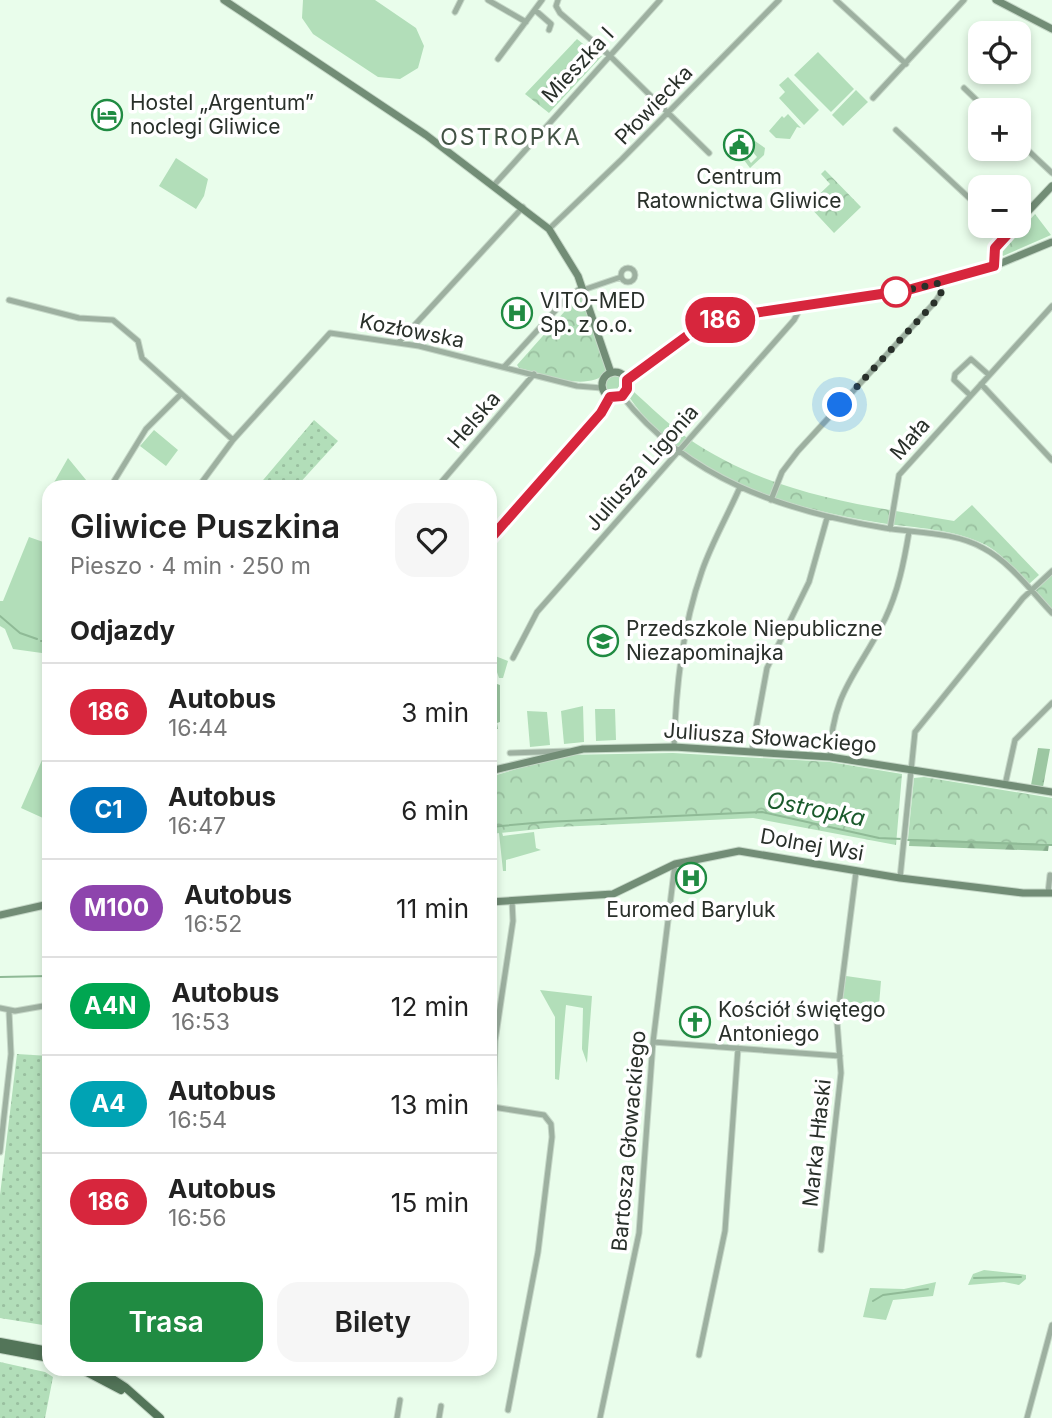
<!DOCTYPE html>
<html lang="pl">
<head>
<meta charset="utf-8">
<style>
	:root { --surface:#fff; --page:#f6f6f6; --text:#222; --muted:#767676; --line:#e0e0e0; --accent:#208b42 }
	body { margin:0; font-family:Inter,sans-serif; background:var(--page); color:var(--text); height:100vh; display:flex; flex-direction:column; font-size:26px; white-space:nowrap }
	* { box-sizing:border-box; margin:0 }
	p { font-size:23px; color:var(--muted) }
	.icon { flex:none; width:38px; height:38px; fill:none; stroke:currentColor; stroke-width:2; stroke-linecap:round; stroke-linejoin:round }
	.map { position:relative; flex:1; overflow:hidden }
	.panel { position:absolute; left:42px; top:480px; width:455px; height:896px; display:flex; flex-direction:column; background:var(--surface); border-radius:21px; box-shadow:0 4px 10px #0003 }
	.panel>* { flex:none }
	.badge { padding:0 14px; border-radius:23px; font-size:24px; line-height:46px }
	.controls { position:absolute; left:968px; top:21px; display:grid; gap:14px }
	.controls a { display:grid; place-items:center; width:63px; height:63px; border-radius:14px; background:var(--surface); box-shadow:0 4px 10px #0003; font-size:35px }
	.you { position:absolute; width:35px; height:35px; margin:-18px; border:5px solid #fff; border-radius:50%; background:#1a73e8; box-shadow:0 0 0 10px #1a73e833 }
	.map>.badge { position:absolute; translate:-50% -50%; box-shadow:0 0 0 4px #fff }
	h2 { padding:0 28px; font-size:26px; line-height:63px }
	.round { display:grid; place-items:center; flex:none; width:74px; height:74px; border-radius:21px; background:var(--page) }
	.overview { display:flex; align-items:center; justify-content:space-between; height:119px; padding:0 28px }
	h1 { font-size:33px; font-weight:600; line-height:52px }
	.cta { display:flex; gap:14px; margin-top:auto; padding:14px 28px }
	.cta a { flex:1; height:80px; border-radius:21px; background:var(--accent); color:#fff; font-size:28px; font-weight:600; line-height:80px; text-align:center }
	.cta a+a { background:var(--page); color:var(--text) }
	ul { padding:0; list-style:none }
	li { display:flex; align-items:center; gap:21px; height:98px; padding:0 28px; border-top:2px solid var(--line) }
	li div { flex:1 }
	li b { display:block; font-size:26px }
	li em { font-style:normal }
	li .badge { min-width:77px; font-weight:700; text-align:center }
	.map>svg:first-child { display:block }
	.grass { fill:#b2deb9 }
	.forest { fill:url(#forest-firs) }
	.park { fill:url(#park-crowns) }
	.garden { fill:url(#garden-dots) }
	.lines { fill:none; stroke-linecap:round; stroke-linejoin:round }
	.stream { stroke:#8fba96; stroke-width:2 }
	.street-casing { stroke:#c6d8c8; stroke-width:7 }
	.secondary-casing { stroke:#c6d8c8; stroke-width:9 }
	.primary-casing { stroke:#c6d8c8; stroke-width:10 }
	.street { stroke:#9db0a0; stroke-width:5 }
	.secondary { stroke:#728d76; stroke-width:7 }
	.primary { stroke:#537559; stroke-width:8 }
	.line-casing { stroke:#fff; stroke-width:16 }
	.line { stroke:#d7263d; stroke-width:10 }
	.walk { stroke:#29302a; stroke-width:7; stroke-dasharray:0 12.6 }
	.stop-dot { fill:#fff; stroke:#d7263d; stroke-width:3.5 }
	.labels { text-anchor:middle; stroke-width:7; stroke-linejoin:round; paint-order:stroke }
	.street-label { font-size:21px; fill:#29302a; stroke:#fff }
	.poi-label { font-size:21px; fill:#29302a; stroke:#fff; text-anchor:start }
	.neighbourhood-label { font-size:23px; letter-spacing:2px; fill:#435345; stroke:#fff }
	.water-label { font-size:23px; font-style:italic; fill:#1a5a2c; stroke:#fff }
</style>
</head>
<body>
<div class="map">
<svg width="1052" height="1418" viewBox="0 0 1052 1418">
	<defs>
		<pattern id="forest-firs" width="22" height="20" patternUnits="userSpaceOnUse" patternTransform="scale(1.75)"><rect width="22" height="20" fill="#9cc7a2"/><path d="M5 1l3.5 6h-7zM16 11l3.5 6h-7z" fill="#86ab8c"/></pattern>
		<pattern id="park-crowns" width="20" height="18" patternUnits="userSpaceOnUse" patternTransform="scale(1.75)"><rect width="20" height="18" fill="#b2deb9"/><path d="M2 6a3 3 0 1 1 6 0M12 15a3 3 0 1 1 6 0" fill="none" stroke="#99bf9f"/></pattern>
		<pattern id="garden-dots" width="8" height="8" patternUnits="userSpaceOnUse" patternTransform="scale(1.75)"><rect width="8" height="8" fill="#b2deb9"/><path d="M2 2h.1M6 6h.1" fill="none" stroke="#99bf9f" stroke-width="1.8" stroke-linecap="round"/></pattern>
	</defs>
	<rect width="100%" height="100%" fill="#e9fdeb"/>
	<path class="grass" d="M303 0H375L416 28 424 46 418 68 400 79 378 77 313 34 302 18Z
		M818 52 854 89 831 112 794 75Z
		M788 77 819 110 804 125 779 98 785 92 779 85Z
		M856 90 868 102 843 126 832 115Z
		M788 114 801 128 797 127 790 139 776 138 769 131 782 116 784 118Z
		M755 141 765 148 764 155 750 168 741 156H746L751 163 757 157 752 151 747 155 742 154Z
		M176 158 208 179 204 196 196 209 159 186Z
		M606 385a9 9 0 1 1 18 0a9 9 0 1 1-18 0Z
		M154 430 178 450 166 466 140 446Z
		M68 458 91 486H52Z
		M29 537 49 544V654L13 649 5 629 0 626V601H3Z
		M490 654 508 661 503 678H499L495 666 490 664Z
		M583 706 584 742 564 744 561 711Z
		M595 709H615L616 740 596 741Z
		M527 711 547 712 550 745 530 747Z
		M49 744V808L43 818 21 808Z
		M502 832 503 836 534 832 536 848 541 850 506 860V871H503L499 833Z
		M846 976 881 981 879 1005 842 1002Z
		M540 990 592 996 587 1063 582 1049 583 1008 566 1005 559 1080 555 1079V1017Z
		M984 1270 1020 1274 1026 1275V1279L1019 1285 1004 1282 968 1285 973 1274Z
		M936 1282 933 1296 893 1300 886 1320 863 1317 870 1288 904 1289Z"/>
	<path class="forest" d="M497 684 500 685V722L497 723 498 729H490V718L497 719Z
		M1038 748 1050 749 1043 787 1031 785Z
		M916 779 1039 844H1049L1048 851 909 846Z"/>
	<path class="park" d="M577 39 598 56H602L549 113 525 94Z
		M825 170 861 207 834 233 808 205 830 184 821 174Z
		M1035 214 1051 235 1003 256 1000 253Z
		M581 293 608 372C585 393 546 374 519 368L517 365Z
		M634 392C651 407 668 424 686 437 770 495 858 504 954 521L972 505 1039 575 1029 584C1016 571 1002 554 986 545 955 529 915 528 881 523 790 509 684 477 629 397Z
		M1052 575V609L1035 590Z
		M673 753 830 762 902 774 896 845 753 818 558 827 490 834V777L563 755Z
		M924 777 1052 798V844L908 839 914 778Z"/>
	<path class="garden" d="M314 420 338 441 297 486H258Z
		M17 1054 49 1056V1326L0 1318V1195Z
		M0 1362 45 1372 53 1377 45 1418H0Z"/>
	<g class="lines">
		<path class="stream" d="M0 616 20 633 37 639
			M41 641H49
			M490 827 545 822 762 812 879 838 902 839
			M908 840 1052 845
			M0 977 49 976
			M974 1278 1021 1277
			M873 1301 883 1295 928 1289"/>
		<g class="street-casing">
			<path id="street" d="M488 0 526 22
				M558 0 556 6 560 13 609 55 709 153
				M836 0 906 64
				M535 10 551 24 549 30
				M455 12 461 0
				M498 59 542 0
				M964 88 987 110
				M873 98 964 0
				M896 130 980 208
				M1018 141 1052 173
				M494 185 660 0
				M1000 226 1008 233
				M549 229 622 159 779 0
				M621 275a7 7 0 1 1 14 0a7 7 0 1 1-14 0Z
				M583 290 621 277
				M9 300 79 318 113 320 138 341 142 358 233 440
				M400 341 523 207
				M504 367 565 300 582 287
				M981 384 1052 460
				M970 395 954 380 955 374 971 359 989 375
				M622 396C688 479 783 511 885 528 917 533 955 532 983 548 1010 562 1032 592 1052 613
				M111 486 146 429 181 394
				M199 486 233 440 330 333 419 346 577 386 602 388
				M438 486 534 374
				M771 500 782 472 798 451 935 302 941 293 940 283
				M890 529 899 475 1052 306
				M513 658 537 612 794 320 802 305
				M674 747C676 687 682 628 702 571 712 542 728 515 740 487
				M752 750 767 668 809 582 827 518
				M510 753 568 751
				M830 757C832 691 858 674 885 619 898 592 904 562 909 532
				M1005 785 1015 740 1052 703
				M900 878 915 732 1023 598 1052 571
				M1048 893 1050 875
				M0 1008 15 1011 49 1005
				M653 1042 840 1056
				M0 1152 11 1054 9 1011
				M821 1250 841 1073 837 1022 856 872
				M699 1355 725 1231 738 1048
				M508 1410 538 1252 552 1137 551 1124 544 1115 493 1107 495 1041 513 921 512 900
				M397 1418 400 1400
				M439 1418 441 1406
				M600 1418 639 1233 653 1042 675 864
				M1027 1418 1052 1325"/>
		</g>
		<g class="secondary-casing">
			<path id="secondary" d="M224 0 426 135 549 229 578 276 611 373
				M996 0 1052 29
				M1018 222 1052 186
				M994 266 995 248 1015 226
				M602 385a13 13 0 1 1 26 0a13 13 0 1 1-26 0Z
				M627 380 687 336 734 315 923 287 994 266 1052 242
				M490 539 601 413 610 397
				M490 771 583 749 674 747 830 757 1052 792
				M490 902 613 894 675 864 739 851 900 878 1023 893H1052
				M0 915 49 904"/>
		</g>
		<g class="primary-casing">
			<path id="primary" d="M0 1342 49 1351
				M0 1349 49 1358
				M79 1368 121 1390
				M96 1368 125 1387 160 1418"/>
		</g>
		<use href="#street" class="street"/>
		<use href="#secondary" class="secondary"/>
		<use href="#primary" class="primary"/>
	</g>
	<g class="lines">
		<g class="line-casing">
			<path id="line" d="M490 539 601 413 610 397 622 396 627 389V380L687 336 734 316 908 290 994 266 995 248 1015 226"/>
		</g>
		<use href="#line" class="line"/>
		<path class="walk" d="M840 405 935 302 941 293 940 283 893 293 896 292"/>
	</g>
	<defs>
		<g id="hotel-ring" transform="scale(1.575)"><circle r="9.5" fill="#fff" stroke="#208b42" stroke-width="1.5"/><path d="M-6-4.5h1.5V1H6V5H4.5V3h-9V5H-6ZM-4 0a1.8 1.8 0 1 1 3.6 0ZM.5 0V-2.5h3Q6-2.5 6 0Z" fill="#208b42"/></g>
		<g id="civic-ring" transform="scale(1.575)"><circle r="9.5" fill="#fff" stroke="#208b42" stroke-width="1.5"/><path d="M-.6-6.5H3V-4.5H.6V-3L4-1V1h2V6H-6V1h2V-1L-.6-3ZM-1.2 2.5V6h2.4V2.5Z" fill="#208b42"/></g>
		<g id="hospital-ring" transform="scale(1.575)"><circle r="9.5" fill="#fff" stroke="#208b42" stroke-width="1.5"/><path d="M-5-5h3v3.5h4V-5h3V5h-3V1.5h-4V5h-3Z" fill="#208b42"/></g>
		<g id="school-ring" transform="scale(1.575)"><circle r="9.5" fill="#fff" stroke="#208b42" stroke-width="1.5"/><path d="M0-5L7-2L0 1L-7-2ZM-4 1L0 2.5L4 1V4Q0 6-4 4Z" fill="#208b42"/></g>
		<g id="church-ring" transform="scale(1.575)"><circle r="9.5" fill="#fff" stroke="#208b42" stroke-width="1.5"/><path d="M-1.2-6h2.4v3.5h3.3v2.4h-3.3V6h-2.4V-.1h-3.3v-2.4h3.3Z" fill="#208b42"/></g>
	</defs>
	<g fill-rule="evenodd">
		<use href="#hotel-ring" x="107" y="115"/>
		<use href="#civic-ring" x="739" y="145"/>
		<use href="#hospital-ring" x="517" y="313"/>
		<use href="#school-ring" x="603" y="641"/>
		<use href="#hospital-ring" x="691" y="878"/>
		<use href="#church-ring" x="695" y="1022"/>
	</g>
	<circle class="stop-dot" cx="896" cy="292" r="14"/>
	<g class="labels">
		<g class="street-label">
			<text transform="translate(578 65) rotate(-47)" y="7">Mieszka I</text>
			<text transform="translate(654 105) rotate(-46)" y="7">Płowiecka</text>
			<text transform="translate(412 331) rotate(11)" y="7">Kozłowska</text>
			<text transform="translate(474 420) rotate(-49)" y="7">Helska</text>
			<text transform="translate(910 439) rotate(-49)" y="7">Mała</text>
			<text transform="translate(642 468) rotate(-49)" y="7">Juliusza Ligonia</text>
			<text transform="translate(770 738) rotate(4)" y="7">Juliusza Słowackiego</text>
			<text transform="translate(812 845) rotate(10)" y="7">Dolnej Wsi</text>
			<text transform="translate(629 1141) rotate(-85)" y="7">Bartosza Głowackiego</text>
			<text transform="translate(817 1143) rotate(-84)" y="7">Marka Hłaski</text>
		</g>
		<g class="poi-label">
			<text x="130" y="110">Hostel „Argentum”<tspan x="130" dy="24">noclegi Gliwice</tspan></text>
			<text x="739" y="184" text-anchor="middle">Centrum<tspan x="739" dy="24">Ratownictwa Gliwice</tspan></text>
			<text x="540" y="308">VITO-MED<tspan x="540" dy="24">Sp. z o.o.</tspan></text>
			<text x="626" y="636">Przedszkole Niepubliczne<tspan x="626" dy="24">Niezapominajka</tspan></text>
			<text x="691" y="917" text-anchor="middle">Euromed Baryluk</text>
			<text x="718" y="1017">Kościół świętego<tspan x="718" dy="24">Antoniego</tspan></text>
		</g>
		<g class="neighbourhood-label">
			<text x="511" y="145">OSTROPKA</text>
		</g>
		<g class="water-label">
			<text transform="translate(816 809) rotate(11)" y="8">Ostropka</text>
		</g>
	</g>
</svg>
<div class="controls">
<a><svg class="icon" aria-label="locate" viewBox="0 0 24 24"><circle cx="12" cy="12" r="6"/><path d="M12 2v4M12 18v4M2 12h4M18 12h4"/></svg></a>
<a>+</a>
<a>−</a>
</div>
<div class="you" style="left:840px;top:405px"></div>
<b class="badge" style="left:720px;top:320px;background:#d7263d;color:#fff">186</b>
<section class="panel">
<div class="overview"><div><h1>Gliwice Puszkina</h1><p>Pieszo · 4 min · 250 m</p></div><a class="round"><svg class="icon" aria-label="heart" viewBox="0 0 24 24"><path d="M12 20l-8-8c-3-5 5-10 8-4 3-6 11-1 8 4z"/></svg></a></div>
<h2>Odjazdy</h2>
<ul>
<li><span class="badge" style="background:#d7263d;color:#fff">186</span><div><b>Autobus</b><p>16:44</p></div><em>3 min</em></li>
<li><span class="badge" style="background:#0072bc;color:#fff">C1</span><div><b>Autobus</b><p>16:47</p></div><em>6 min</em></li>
<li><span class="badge" style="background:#8e44ad;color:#fff">M100</span><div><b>Autobus</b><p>16:52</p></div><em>11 min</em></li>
<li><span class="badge" style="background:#00a651;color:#fff">A4N</span><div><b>Autobus</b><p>16:53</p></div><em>12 min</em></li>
<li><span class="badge" style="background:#00a3b4;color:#fff">A4</span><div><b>Autobus</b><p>16:54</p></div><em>13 min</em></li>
<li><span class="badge" style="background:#d7263d;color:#fff">186</span><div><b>Autobus</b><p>16:56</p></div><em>15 min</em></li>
</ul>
<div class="cta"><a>Trasa</a><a>Bilety</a></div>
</section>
</div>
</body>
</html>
